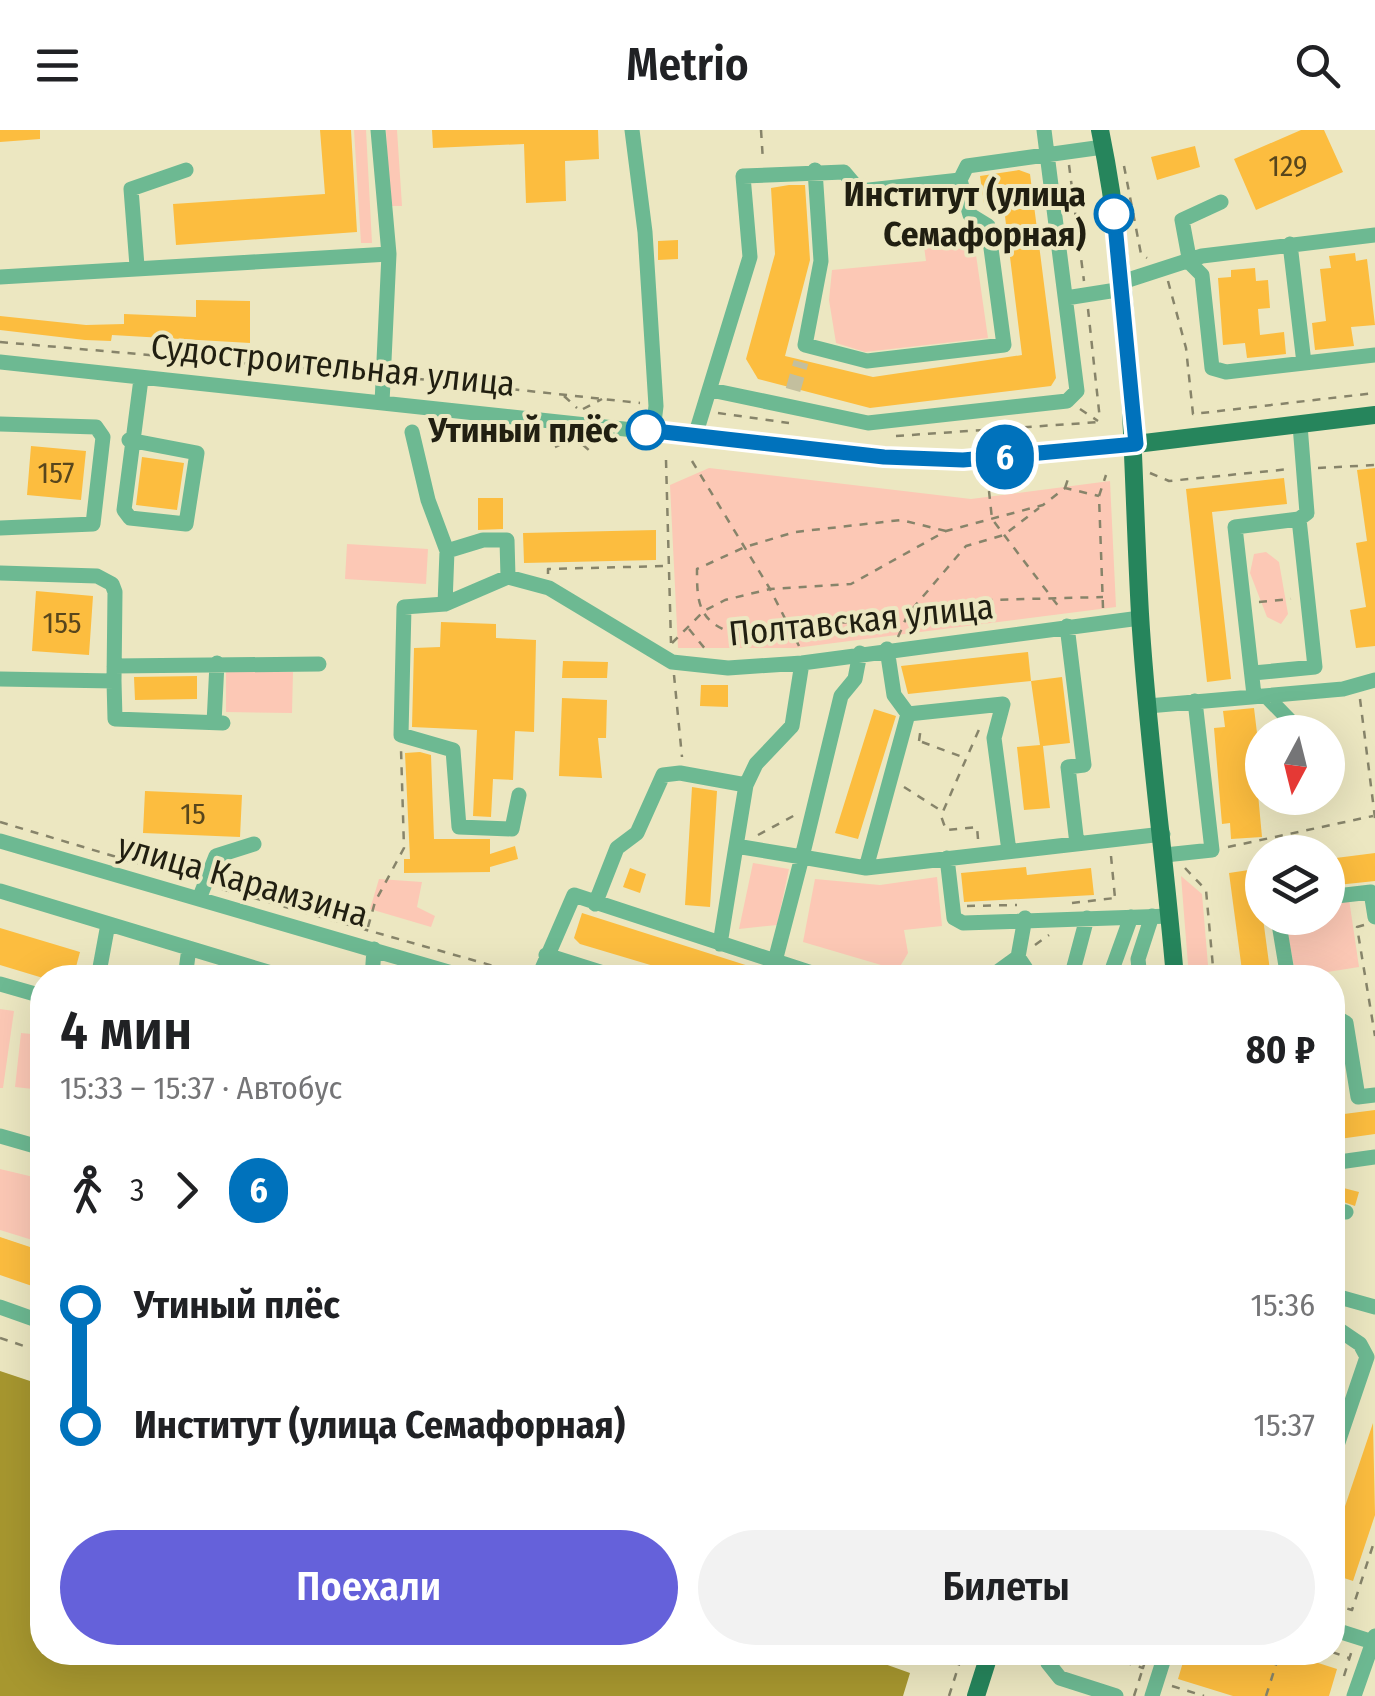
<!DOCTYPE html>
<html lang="ru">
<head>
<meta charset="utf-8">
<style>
	:root { --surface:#fff; --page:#f2f2f2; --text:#202124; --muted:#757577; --accent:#6561da }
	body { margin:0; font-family:"Fira Sans Condensed",sans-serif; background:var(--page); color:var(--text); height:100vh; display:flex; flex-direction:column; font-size:38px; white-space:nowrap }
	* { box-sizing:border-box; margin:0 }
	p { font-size:32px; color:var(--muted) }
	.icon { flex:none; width:55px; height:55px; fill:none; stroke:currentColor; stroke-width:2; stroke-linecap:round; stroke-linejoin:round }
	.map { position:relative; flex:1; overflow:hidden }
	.sheet { position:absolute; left:30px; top:835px; width:1315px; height:700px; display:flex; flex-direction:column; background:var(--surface); border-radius:40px; box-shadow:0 10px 40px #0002 }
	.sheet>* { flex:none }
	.badge { padding:0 20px; border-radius:32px; font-size:35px; line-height:65px }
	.needle { width:65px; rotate:187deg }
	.buttons { position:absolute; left:1245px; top:585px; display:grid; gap:20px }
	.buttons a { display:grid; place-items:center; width:100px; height:100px; border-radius:50%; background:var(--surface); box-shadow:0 10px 40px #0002; font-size:50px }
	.map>.badge { position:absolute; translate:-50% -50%; box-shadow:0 0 0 5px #fff }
	.legs { display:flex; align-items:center; gap:15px; height:110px; padding:0 30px; font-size:32px }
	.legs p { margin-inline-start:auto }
	.head { display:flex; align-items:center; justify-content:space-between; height:170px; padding:0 30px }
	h1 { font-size:55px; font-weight:600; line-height:75px }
	.button { display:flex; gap:20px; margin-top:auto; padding:20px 30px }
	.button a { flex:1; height:115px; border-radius:60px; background:var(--accent); color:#fff; font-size:40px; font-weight:600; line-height:115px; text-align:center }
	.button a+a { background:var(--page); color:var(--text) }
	ul { padding:0 30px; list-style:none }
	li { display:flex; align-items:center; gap:35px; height:120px; font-size:38px }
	li i { display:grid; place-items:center; width:15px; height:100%; margin:0 12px; background:currentColor }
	li i::after { content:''; width:25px; height:25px; margin:-12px; border:8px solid; border-radius:50%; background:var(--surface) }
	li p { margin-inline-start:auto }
	li:first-child i { background:linear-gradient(#0000 50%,currentColor 0) }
	li:last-child i { background:linear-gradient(currentColor 50%,#0000 0) }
	header { display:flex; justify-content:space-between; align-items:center; height:130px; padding:0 30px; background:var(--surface); font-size:45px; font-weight:600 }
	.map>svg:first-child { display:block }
	.green { fill:#fcc8b5 }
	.water { fill:#a7972f }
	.building { fill:#fcbd3f }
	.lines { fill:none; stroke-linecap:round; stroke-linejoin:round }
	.minor-tunnel { stroke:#c3bf9e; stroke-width:15; stroke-dasharray:15 8; stroke-linecap:butt }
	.path { stroke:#87846a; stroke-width:2.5; stroke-dasharray:8 8; stroke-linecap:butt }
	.minor { stroke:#6db992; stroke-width:15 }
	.major { stroke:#26855c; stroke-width:18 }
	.line-1-casing { stroke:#fff; stroke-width:22 }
	.line-1 { stroke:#0072bc; stroke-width:15 }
	.stop-1-dot { fill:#fff; stroke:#0072bc; stroke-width:5 }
	.labels { text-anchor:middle; stroke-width:8; stroke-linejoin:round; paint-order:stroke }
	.number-label { font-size:30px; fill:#58461c }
	.stop-label { font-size:35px; font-weight:bold; fill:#211f11; stroke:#ece7c1; text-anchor:end }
	.street-label { font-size:35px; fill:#211f11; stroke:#ece7c1 }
</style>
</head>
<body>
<header><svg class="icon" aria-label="menu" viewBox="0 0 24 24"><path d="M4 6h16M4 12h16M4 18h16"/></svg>Metrio<svg class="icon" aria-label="search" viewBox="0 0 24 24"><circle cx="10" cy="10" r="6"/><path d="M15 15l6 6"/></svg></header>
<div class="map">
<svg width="1375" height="1566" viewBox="0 0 1375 1566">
	<rect width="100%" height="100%" fill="#ece7c1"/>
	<path class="green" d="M354 0H366L372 113H361Z
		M386 0H397L402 76H390Z
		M973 104 988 208 865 222 836 213 829 170 832 140 926 131 923 109Z
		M709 338 971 369 1110 351 1116 477 795 518H678L670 355Z
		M347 414 428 419 426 454 345 449Z
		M1266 422 1279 432 1288 484 1281 494 1267 487 1250 443 1254 424Z
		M226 541 293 542 292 583 226 582Z
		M753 733 789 739 777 795 739 799Z
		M1181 746 1202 764 1209 847H1189Z
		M937 747 942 796 904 800 908 823 898 840 803 812 815 749 880 755Z
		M379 749 422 752 417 777 435 786 431 797 370 779Z
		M1349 769 1359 837 1296 847 1285 788H1328V771Z
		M0 879 14 881 3 958H0Z
		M21 903 42 905V960L15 957Z
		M0 1039 42 1049V1113L0 1100Z"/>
	<path class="water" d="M0 1241 42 1255V1522L854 1523 910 1543 903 1566H0Z"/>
	<path class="building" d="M0 0H40V9L0 12Z
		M320 0H351L357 102 176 115 173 74 325 64Z
		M432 0H598L599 29 565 31 566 71 526 73 524 14 433 18Z
		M1301 0H1324L1343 42 1256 80 1234 29Z
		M1195 16 1200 37 1157 50 1151 27Z
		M1019 40 1030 44 1056 248 1051 256 870 278 758 249 746 229 775 124 771 58 789 55H805L810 130 785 226 873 247 1022 225 1003 70 984 73 980 46Z
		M678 110V129L658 130V111Z
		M1355 123 1356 131 1367 129 1375 195 1351 197 1354 216 1315 220 1312 193 1326 191 1320 139 1331 138 1329 126Z
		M1255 138 1256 151 1268 150 1270 178 1258 179 1260 205 1284 202 1286 224 1247 228 1245 213 1223 215 1218 148 1231 147V140Z
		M196 170 250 171V213L112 205 111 211 85 210 0 200V186L86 195 124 194V184L196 187Z
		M31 316 86 321 81 370 27 365Z
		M142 327 184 333 177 380 136 375Z
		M1375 338V516L1356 518 1350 480 1366 477 1356 413 1367 411 1357 340Z
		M1284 348 1287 374 1212 382 1231 549 1207 552 1186 359Z
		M478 368H503V399L478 400Z
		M656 400V430L524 433 523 403Z
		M36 461 93 466 89 525 32 521Z
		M441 492 496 494V508L536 510 534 602 515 601 513 650 493 649 491 687 473 686 477 600 412 597 414 518 440 517Z
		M1028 522 1031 551 1062 547 1070 613 1043 616 1050 678 1024 680 1017 617 1040 615 1031 551 908 564 901 536Z
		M563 531 608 532 607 548H562Z
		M197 546V569L135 570 134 547Z
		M701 555H728V577L700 576Z
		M562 568 607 570 606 608H598L602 648 559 646Z
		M1254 578 1257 603 1262 602V663L1258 664 1262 707 1231 709 1230 693 1222 694 1214 598 1225 597 1223 581Z
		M874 579 896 586 858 709 835 703Z
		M420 622 431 625 434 709H490V724L515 716 518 729 490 737V742L404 743V729H410L405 623Z
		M692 657 717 661 710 777 685 775Z
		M145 661 242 665 240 707 143 703Z
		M1375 723V751L1328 756V729Z
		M1026 737 1027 745 1091 738 1094 765 964 772 961 743Z
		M630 738 646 744 640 763 623 757Z
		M1262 738 1260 766 1271 848H1243L1229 743Z
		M582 783 755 838 752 848H694L580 814 574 808Z
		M0 798 80 822 73 848H43L0 835Z
		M1332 952H1340L1344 984 1375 980V1004L1332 1010Z
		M1332 1055 1359 1062 1355 1076 1332 1068Z
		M0 1107 42 1121 35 1157 0 1145Z
		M1373 1293 1375 1385 1353 1451 1332 1444V1415Z
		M1186 1522H1284L1337 1539 1329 1566H1233L1178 1549Z"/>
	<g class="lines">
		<path class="minor-tunnel" d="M793 260 801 232"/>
		<path class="path" d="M761 0 763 31
			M1069 35 1084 151
			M1124 36 1141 124 1147 128
			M1168 151 1186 218 1193 284 1375 263
			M1088 179 1100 290
			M0 212 367 244
			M400 247 640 273
			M564 266 577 278
			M583 279 602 269
			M1080 279 1098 291
			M718 283 789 293
			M896 306 1100 292
			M555 317 575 308 590 321
			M666 330 671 513
			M692 331 770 459 799 516
			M1318 338 1375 335
			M1150 343 1169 351 1290 339
			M1065 358 1068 349
			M989 361 992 389 1062 481
			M946 401 901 390 795 402 745 417 697 439C697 467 697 488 725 500L867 491 988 470 1103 467
			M548 444V439L666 436
			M1259 472 1291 469
			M1103 478 1099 366 1106 345
			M689 499 706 520
			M898 507 908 484 966 416 1004 405 1039 378
			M672 513 704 481 725 470 770 459 851 454 946 401 1043 375 1065 358 1099 366
			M674 545 682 627
			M1360 569 1375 688
			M919 611 921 597
			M922 612 965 628
			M904 657 940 680
			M0 692 190 749
			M758 705 795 685
			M978 709 977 697 946 700 941 686 981 595
			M1228 717 1373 686
			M1111 726 1115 768
			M1185 738 1206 760 1214 848
			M222 759 522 844
			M1072 773 1115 768
			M967 776 1017 775
			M1364 795 1357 797 1375 906
			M368 797 375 772 404 718 401 619
			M1035 815 1049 805
			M0 1208 42 1222
			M1332 1362 1338 1344
			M1332 1474 1352 1480 1375 1409
			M1093 1522 1143 1538 1148 1522
			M1332 1522 1349 1528
			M1344 1546 1352 1520
			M1172 1556 1204 1566
			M949 1566 963 1522
			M1134 1566 1143 1538
			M1266 1566 1280 1522"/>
		<path class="minor" d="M378 0 389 124 382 273
			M632 0 645 102 656 276 653 301
			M815 40 821 131 805 215 867 231 1004 215 988 96 970 85 960 50
			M1221 72 1182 90 1190 133 1202 145 1212 238 1226 242 1375 225
			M1290 114 1304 233
			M137 136 131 59 186 40
			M0 147 389 124
			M1122 152 1202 126 1375 105
			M1066 168 1123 159
			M0 232 885 327 963 330 1136 314
			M711 260 868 293 1067 271 1077 261 1044 0
			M0 294 96 297 103 307 93 394 0 398
			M412 302 428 370 447 421 445 474
			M695 306 750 127 743 46 844 42 860 61 960 50 967 36 1103 17
			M129 310 197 323 186 394 130 388 124 380 141 249
			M447 421 483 410H507L508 447
			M0 443 97 446 112 454 115 462 114 551 0 549
			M1067 496 1084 635 1068 637 1077 714
			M887 519 894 565 908 584
			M860 523 855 549 841 566 802 727 866 738 1163 704
			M114 536 319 534
			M1253 543 1315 537 1299 389
			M114 551 115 589 223 593
			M1254 565 1235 397 1299 389 1307 383 1300 295
			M1266 566 1301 602
			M1148 576 1343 559 1375 550
			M908 584 1003 574 994 608 1009 721
			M214 593 217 533
			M746 655 756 634 792 596 802 533
			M519 665 512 699 459 697 453 620 401 605 404 477 445 474 508 447 549 458 672 532 728 538 802 533 1140 488
			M0 711 469 848
			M1165 725 1212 720 1195 571
			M947 728 954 788 963 793 1170 786
			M866 738 908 584
			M0 761 288 848
			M1328 767 1371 762 1375 787
			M199 769 216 726 254 714
			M595 774 617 718 637 703 663 645 680 643 746 655 736 716 802 727 775 831 827 848
			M1278 788 1288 848
			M720 814 736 716
			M546 825 619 848
			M1018 827 1032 848
			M98 848 108 794
			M185 848 189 818
			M372 848 374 819
			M538 848 574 765 775 831 769 848
			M989 848 1018 827 1025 788
			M1071 848 1087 788
			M1109 848 1131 787
			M1140 848 1138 829 1152 786
			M0 854 42 866
			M1332 885 1346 893 1358 967 1375 965
			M0 1006 42 1018
			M1332 1033 1375 1027
			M1332 1079 1346 1082
			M1332 1165 1375 1177
			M0 1177 42 1192
			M1332 1195 1360 1214 1367 1227 1332 1330
			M1332 1499 1373 1512
			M1051 1522 1048 1533 1060 1548 1116 1566
			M1152 1566 1166 1522
			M1354 1566 1375 1506"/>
		<path class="major" d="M1100 0C1133 160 1131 322 1140 484 1147 605 1165 727 1175 848
			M1136 314 1375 285
			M976 1566 990 1522"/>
	</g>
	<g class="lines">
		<g class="line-1-casing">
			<path id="line-1" d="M646 300 884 327 963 330 1136 314 1114 84"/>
		</g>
		<use href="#line-1" class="line-1"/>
	</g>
	<g class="stop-1-dot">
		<circle cx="1114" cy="84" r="18"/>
		<circle cx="646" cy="300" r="18"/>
	</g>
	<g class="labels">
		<g class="number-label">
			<text x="1288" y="46">129</text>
			<text x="56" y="353">157</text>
			<text x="62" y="503">155</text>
			<text x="193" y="694">15</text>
		</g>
		<g class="stop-label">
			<text x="1086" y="76">Институт (улица<tspan x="1086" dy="40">Семафорная)</tspan></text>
			<text x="618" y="312">Утиный плёс</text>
		</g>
		<g class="street-label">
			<text transform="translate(333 235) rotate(6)" y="12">Судостроительная улица</text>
			<text transform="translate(861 490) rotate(-6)" y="12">Полтавская улица</text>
			<text transform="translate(243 750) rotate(16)" y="12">улица Карамзина</text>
		</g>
	</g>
</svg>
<div class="buttons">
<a><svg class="needle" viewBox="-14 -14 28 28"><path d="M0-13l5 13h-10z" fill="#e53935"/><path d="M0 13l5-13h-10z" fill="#757577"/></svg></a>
<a><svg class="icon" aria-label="layers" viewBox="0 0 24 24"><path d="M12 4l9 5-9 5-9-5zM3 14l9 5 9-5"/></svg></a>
</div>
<b class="badge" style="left:1005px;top:327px;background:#0072bc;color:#fff">6</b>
<section class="sheet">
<div class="head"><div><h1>4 мин</h1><p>15:33 – 15:37 · Автобус</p></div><b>80 ₽</b></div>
<div class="legs"><svg class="icon" aria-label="walk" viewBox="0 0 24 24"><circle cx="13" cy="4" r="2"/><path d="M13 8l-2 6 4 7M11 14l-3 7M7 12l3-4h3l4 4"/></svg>3<svg class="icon" aria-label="forward" viewBox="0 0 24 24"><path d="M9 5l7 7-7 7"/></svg><b class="badge" style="background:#0072bc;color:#fff">6</b></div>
<ul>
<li><i style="color:#0072bc"></i><b>Утиный плёс</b><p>15:36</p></li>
<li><i style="color:#0072bc"></i><b>Институт (улица Семафорная)</b><p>15:37</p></li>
</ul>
<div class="button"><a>Поехали</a><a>Билеты</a></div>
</section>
</div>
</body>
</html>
